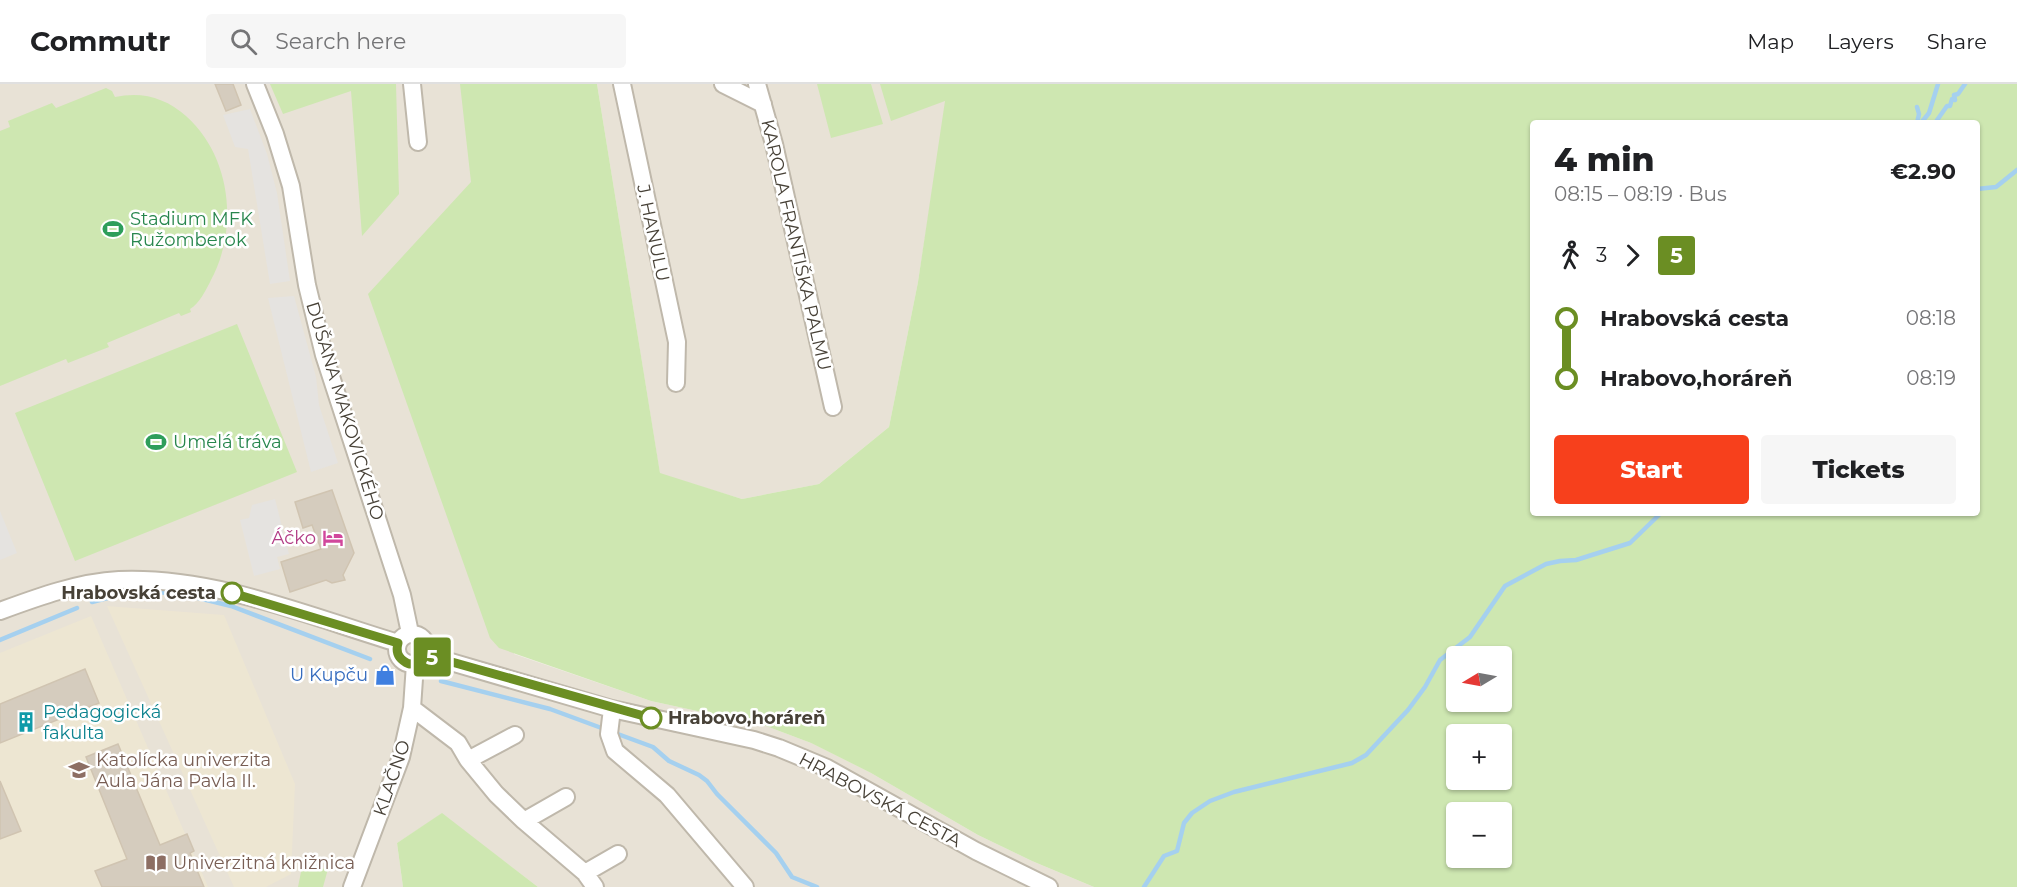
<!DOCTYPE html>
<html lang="en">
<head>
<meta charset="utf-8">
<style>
	:root { --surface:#fff; --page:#f6f6f6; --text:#202124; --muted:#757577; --line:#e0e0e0; --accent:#f7401c }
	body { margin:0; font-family:Montserrat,sans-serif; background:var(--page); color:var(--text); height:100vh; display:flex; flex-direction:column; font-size:22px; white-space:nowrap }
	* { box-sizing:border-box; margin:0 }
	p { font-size:20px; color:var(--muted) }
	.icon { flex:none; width:33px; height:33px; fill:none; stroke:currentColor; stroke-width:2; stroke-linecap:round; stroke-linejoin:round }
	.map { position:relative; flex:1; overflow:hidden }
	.details { position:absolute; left:1530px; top:36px; width:450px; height:396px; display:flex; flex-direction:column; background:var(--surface); border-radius:6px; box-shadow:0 2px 4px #0004 }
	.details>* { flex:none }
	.badge { padding:0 12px; border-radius:4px; font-size:21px; line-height:39px }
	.needle { width:39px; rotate:260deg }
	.fabs { position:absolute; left:1446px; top:562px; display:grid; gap:12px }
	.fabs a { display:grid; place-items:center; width:66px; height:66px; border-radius:6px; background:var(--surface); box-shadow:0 2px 4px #0004; font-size:30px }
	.map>.badge { position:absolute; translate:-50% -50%; box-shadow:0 0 0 3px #fff }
	.legs { display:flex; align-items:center; gap:9px; height:66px; padding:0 24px; font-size:20px }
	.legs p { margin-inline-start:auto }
	.summary { display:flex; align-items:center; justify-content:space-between; height:102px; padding:0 24px }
	h1 { font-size:33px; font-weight:800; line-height:45px }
	.cta { display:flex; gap:12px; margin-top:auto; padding:12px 24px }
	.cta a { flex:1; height:69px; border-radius:6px; background:var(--accent); color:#fff; font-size:24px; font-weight:800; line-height:69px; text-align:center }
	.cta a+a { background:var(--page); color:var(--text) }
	ul { padding:0 24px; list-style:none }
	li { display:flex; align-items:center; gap:21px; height:60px; font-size:22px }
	li i { display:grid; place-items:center; width:9px; height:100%; margin:0 8px; background:currentColor }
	li i::after { content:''; width:15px; height:15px; margin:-8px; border:4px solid; border-radius:50%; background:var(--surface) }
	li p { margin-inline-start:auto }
	li:first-child i { background:linear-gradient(#0000 50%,currentColor 0) }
	li:last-child i { background:linear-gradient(currentColor 50%,#0000 0) }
	header { display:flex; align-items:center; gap:36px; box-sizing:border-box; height:84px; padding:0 30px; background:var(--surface); border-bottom:2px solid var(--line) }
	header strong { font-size:28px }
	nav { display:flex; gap:33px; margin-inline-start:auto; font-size:21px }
	.search { width:420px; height:54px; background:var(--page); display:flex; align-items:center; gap:15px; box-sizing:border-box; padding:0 21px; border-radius:6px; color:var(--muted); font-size:22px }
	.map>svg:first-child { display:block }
	.residential { fill:#e8e2d6 }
	.education { fill:#ede6d2 }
	.green { fill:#cee7b1; fill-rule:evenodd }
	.parking { fill:#e5e3e0 }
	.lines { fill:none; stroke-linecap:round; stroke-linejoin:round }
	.stream { stroke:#a5d0ef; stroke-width:4.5 }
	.building { fill:#d5ccbe; stroke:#d0c4b1; stroke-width:1.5 }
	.minor-casing { stroke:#bfb8ab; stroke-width:20 }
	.minor { stroke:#fff; stroke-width:16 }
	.line-1-casing { stroke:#fff; stroke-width:14 }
	.line-1 { stroke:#6b8e23; stroke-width:9 }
	.stop-1-dot { fill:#fff; stroke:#6b8e23; stroke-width:3 }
	.labels { text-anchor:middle; stroke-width:5; stroke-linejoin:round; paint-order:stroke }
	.leisure-label { font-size:18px; fill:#27864d; stroke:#fff; text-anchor:start }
	.street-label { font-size:18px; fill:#474137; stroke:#fff }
	.hotel-label { font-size:18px; fill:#b23c85; stroke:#fff; text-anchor:end }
	.stop-label { font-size:18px; font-weight:bold; fill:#474137; stroke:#fff; text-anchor:end }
	.shop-label { font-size:18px; fill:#366cbe; stroke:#fff; text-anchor:end }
	.culture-label { font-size:18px; fill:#0d838f; stroke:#fff; text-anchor:start }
	.education-label { font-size:18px; fill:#785e54; stroke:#fff; text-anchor:start }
</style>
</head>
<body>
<header>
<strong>Commutr</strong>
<div class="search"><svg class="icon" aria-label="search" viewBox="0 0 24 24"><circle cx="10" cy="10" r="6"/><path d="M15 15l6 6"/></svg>Search here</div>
<nav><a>Map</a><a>Layers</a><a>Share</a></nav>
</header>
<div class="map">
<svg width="2017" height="803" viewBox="0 0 2017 803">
	<rect width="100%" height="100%" fill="#f4f0e8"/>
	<path class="residential" d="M0 0H561L514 570 651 617 766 642 811 659 871 689 978 751 1032 777 1094 803H538L442 730 397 759 403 803H0Z
		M597 0H949L918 198 889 343 819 400 742 415 660 390Z"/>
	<path class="education" d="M107 522 224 531 295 700 291 790 266 803H234Z
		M91 532 208 803H0V569Z"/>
	<path class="green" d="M270 0H396L399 110 362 152 351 7 283 30Z
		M460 0H597L660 389 742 415 819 400 889 343 918 198 945 17 891 37 880 0H2017V803H1094L1032 777 978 751 871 689 811 659 766 642 651 617 499 564 490 554 368 210 471 98ZM1533 39H1977V429H1533ZM1456 573H1502V618H1456ZM1456 651H1502V696H1456ZM1456 729H1502V774H1456Z
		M817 0H871L883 40 831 54Z
		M106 4 112 7 115 13C142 7 166 14 186 32 231 72 239 144 211 196 206 206 199 220 190 225L191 228 181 232 179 229 107 259 109 263 68 279 66 275 0 302V47L10 43 8 37 52 19 56 24Z
		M237 240 297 388 75 477 15 329Z
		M442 729 538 803H403L397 759Z
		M302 783 328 785 323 803H298Z"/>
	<path class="parking" d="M250 25 267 70 277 109 290 197 270 200 248 65 235 63 223 31Z
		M294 212 316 293 319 321 338 379 311 388 268 214Z
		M275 415 289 470 277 473 280 485 254 492 240 436 249 434 252 421Z
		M0 427 17 469 0 476Z"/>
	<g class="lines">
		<path class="stream" d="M1917 39 1919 30 1917 23
			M1921 39 1929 29 1938 0
			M1935 39 1947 22H1950L1952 15 1955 16 1954 11 1958 10 1965 0
			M1977 105 1996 103 2017 86
			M142 507 182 510 231 522 370 575
			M92 518 123 510
			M0 556 77 524
			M441 597 550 625 653 663 669 677 699 691 707 697 717 710 776 769 792 793 817 803
			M1144 803 1164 772 1177 767 1184 739 1192 729 1210 717 1234 708 1352 679 1366 671 1408 626 1425 603 1440 576 1470 553 1505 502 1546 480 1560 477 1576 476 1630 459 1661 429"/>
	</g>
	<path class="building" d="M215 0H233L241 21 226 27Z
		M332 406 354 469 343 491 345 496 332 499 326 496 290 508 281 478 321 465 312 441 303 444 295 418Z
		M85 585 99 619 0 659V620Z
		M118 660 160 761 187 750 194 767 190 769 204 803H102L95 787 127 775 86 673Z
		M0 697 21 747 0 755Z"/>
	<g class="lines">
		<g class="minor-casing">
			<path id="minor" d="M255 0 275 50 291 102 307 201 324 271 402 511 410 549
				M412 0 418 58
				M622 0 677 258 676 299
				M723 0 763 20
				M757 0 774 60 833 323
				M0 527C38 513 79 498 119 496 214 492 308 532 398 559
				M397 565a15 15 0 1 1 30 0a15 15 0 1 1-30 0Z
				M427 571 612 625 754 656 779 664 827 684 976 767 1049 803
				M412 624 458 659 468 676 515 651
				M612 625 609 650 615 667 667 711 745 803
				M468 676 496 710 524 737 566 713
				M524 737 585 789 618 770
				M585 789 595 803
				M352 803 401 673 412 624 415 580"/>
		</g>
		<use href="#minor" class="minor"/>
	</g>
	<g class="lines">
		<g class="line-1-casing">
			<path id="line-1" d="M232 509 398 559C395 570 400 576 409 580L420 579 427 571 651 634"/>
		</g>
		<use href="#line-1" class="line-1"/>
	</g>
	<defs>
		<g id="stadium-bare" transform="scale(1.62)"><path d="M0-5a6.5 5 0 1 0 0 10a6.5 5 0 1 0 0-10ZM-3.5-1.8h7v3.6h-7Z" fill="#2e9e5b" stroke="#fff" stroke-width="2.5" paint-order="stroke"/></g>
		<g id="hotel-bare" transform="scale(1.62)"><path d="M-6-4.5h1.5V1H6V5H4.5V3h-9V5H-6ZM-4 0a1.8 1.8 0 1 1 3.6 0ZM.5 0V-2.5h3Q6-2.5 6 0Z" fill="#d1479c" stroke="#fff" stroke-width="2.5" paint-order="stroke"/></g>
		<g id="shop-bare" transform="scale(1.62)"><path d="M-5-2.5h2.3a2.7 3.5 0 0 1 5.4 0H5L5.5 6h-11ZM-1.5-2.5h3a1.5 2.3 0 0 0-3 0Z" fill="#3f7fe0" stroke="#fff" stroke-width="2.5" paint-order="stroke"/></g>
		<g id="building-bare" transform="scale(1.62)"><path d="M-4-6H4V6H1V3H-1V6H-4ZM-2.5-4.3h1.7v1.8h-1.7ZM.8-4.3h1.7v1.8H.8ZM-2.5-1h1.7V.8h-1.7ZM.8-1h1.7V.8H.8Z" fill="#0f9aa8" stroke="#fff" stroke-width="2.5" paint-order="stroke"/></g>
		<g id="university-bare" transform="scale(1.62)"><path d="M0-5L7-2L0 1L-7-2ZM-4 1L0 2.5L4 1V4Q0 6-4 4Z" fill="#8d6e63" stroke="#fff" stroke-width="2.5" paint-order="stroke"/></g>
		<g id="library-bare" transform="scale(1.62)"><path d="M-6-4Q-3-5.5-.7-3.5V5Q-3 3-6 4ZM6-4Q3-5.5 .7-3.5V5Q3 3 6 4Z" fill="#8d6e63" stroke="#fff" stroke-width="2.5" paint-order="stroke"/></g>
	</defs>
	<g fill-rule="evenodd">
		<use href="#stadium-bare" x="113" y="145"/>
		<use href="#stadium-bare" x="156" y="358"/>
		<use href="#hotel-bare" x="333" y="454"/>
		<use href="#shop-bare" x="385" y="591"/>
		<use href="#building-bare" x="26" y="638"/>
		<use href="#university-bare" x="79" y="686"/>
		<use href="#library-bare" x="156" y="779"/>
	</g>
	<g class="stop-1-dot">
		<circle cx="232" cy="509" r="10"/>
		<circle cx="651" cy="634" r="10"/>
	</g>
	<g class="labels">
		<g class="leisure-label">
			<text x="130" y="141">Stadium MFK<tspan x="130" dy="21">Ružomberok</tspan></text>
			<text x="173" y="364">Umelá tráva</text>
		</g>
		<g class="street-label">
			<text transform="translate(653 149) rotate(78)" y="6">J. HANULU</text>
			<text transform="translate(796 161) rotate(77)" y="6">KAROLA FRANTIŠKA PALMU</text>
			<text transform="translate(345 327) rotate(73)" y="6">DUŠANA MAKOVICKÉHO</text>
			<text transform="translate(392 694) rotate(-71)" y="6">KLAČNO</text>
			<text transform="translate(880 716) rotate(28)" y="6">HRABOVSKÁ CESTA</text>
		</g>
		<g class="hotel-label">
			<text x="316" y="460">Áčko</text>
		</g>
		<g class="stop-label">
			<text x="216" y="515">Hrabovská cesta</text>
			<text x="668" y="640" text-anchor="start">Hrabovo,horáreň</text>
		</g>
		<g class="shop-label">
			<text x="368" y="597">U Kupču</text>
		</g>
		<g class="culture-label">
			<text x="43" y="634">Pedagogická<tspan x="43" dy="21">fakulta</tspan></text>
		</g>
		<g class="education-label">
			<text x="96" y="682">Katolícka univerzita<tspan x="96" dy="21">Aula Jána Pavla II.</tspan></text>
			<text x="173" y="785">Univerzitná knižnica</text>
		</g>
	</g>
</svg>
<div class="fabs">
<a><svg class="needle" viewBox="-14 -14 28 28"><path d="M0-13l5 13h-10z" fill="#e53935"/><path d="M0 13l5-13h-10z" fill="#757577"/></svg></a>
<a>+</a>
<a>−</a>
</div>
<b class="badge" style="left:432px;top:573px;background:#6b8e23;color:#fff">5</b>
<section class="details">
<div class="summary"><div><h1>4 min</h1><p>08:15 – 08:19 · Bus</p></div><b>€2.90</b></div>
<div class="legs"><svg class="icon" aria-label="walk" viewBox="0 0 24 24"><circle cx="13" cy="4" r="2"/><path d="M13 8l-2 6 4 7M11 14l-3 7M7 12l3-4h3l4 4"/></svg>3<svg class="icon" aria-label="forward" viewBox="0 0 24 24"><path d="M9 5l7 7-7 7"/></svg><b class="badge" style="background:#6b8e23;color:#fff">5</b></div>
<ul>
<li><i style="color:#6b8e23"></i><b>Hrabovská cesta</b><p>08:18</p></li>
<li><i style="color:#6b8e23"></i><b>Hrabovo,horáreň</b><p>08:19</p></li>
</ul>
<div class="cta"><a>Start</a><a>Tickets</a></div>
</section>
</div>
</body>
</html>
